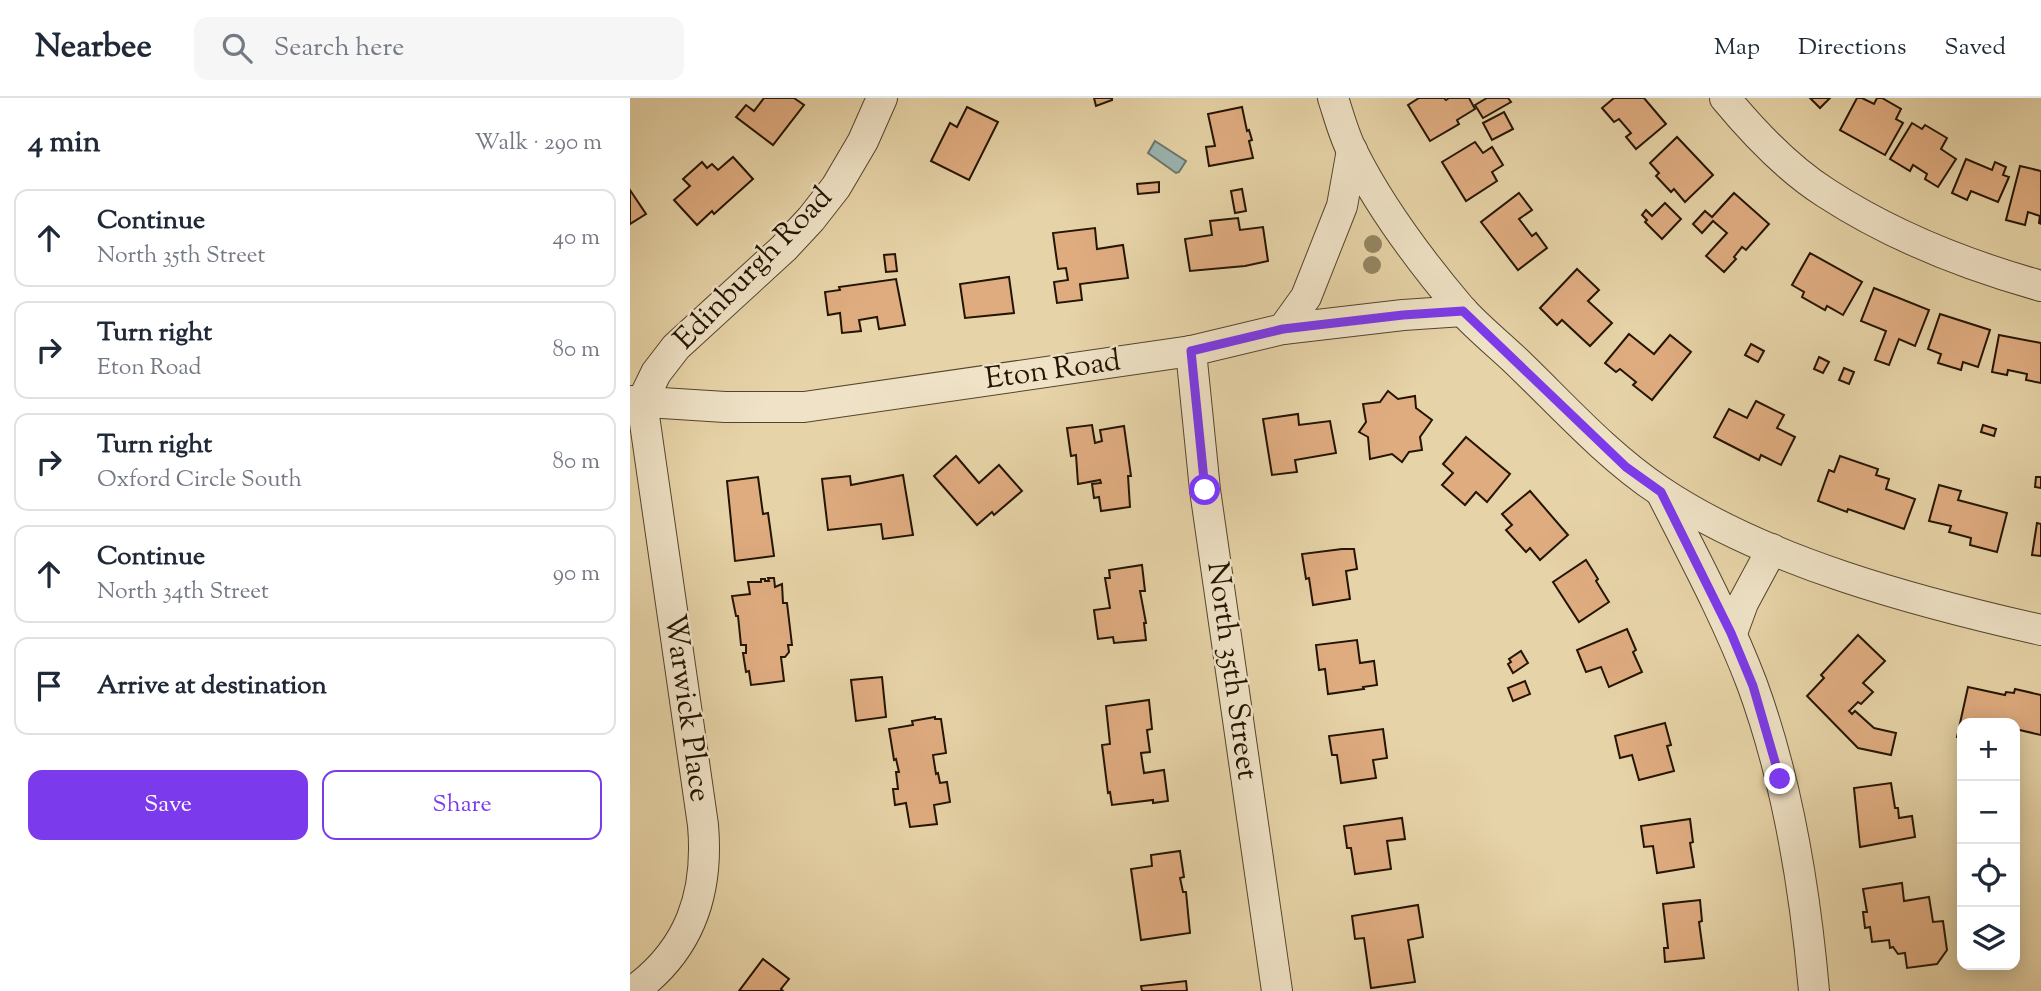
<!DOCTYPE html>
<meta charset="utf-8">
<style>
:root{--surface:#fff;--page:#f6f6f7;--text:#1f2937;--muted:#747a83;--line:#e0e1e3;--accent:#7c3aed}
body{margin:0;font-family:"Sorts Mill Goudy",serif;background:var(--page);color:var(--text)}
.controls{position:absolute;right:21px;bottom:21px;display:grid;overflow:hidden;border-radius:14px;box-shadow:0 4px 18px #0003}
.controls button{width:63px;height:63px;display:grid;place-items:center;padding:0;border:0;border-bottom:2px solid var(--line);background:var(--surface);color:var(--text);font:35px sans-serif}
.stop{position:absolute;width:21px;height:21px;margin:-16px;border:5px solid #7c3aed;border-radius:50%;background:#fff}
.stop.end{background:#7c3aed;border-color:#fff;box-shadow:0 2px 7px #0008}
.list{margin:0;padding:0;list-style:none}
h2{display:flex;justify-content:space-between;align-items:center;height:91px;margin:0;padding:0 28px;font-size:30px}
h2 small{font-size:23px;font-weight:400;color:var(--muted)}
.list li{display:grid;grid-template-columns:46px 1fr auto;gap:21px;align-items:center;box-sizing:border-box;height:98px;margin:0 14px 14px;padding:0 14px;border:2px solid var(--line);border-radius:14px}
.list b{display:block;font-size:26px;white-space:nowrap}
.list p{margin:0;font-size:23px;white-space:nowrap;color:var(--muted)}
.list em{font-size:23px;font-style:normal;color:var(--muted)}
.actions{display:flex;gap:14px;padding:21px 28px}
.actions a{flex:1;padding:16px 0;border:2px solid var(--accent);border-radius:14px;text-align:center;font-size:24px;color:var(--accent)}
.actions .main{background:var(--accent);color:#fff}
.icon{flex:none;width:38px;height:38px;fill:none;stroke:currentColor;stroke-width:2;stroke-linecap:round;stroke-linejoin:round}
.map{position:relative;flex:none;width:1411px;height:893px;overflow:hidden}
header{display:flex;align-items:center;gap:42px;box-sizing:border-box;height:98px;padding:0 35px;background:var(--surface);border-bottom:2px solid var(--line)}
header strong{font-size:33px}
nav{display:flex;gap:38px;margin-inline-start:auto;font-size:24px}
.search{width:490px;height:63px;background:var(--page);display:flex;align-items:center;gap:18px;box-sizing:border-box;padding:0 24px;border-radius:14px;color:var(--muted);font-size:26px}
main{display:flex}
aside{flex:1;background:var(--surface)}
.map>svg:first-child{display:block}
.water{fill:#9ab6b2;stroke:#6b756c;stroke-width:2}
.building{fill:#dfac80;stroke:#241403;stroke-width:2}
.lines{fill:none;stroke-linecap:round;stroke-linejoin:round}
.minor-casing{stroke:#54442c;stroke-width:32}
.minor{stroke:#efe2c6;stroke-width:30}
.tree{fill:#948562}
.route{stroke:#7c3aed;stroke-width:9}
.labels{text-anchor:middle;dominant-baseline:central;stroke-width:5;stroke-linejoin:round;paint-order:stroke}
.street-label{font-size:30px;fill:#241403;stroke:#efe2c6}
</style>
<header>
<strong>Nearbee</strong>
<div class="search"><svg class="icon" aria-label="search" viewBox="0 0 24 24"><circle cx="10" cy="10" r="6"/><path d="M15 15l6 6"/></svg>Search here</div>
<nav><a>Map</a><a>Directions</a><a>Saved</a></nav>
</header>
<main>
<aside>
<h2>4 min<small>Walk · 290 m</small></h2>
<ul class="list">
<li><svg class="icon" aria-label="ahead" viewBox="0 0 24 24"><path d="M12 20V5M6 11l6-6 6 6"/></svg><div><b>Continue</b><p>North 35th Street</p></div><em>40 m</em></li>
<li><svg class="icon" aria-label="right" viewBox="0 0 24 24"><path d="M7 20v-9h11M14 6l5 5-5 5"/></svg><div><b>Turn right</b><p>Eton Road</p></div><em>80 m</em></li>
<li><svg class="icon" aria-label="right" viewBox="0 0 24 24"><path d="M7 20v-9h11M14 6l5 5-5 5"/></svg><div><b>Turn right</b><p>Oxford Circle South</p></div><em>80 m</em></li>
<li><svg class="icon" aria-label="ahead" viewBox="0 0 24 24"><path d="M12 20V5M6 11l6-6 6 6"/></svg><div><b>Continue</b><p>North 34th Street</p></div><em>90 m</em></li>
<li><svg class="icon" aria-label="arrive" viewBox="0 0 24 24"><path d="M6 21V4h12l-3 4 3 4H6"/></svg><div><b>Arrive at destination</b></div></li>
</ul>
<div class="actions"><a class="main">Save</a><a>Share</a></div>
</aside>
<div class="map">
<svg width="1411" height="893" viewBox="0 0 1411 893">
<rect width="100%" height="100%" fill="#e6d3a7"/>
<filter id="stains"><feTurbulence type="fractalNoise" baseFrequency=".00286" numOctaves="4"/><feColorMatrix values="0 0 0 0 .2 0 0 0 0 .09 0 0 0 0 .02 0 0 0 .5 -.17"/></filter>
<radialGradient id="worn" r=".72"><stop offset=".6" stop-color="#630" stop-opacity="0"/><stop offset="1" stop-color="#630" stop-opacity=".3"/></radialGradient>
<polygon class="water" points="525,43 556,63 549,74 546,75 518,55"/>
<g class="building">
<polygon points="134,0 164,0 174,7 143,47 106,19 116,7 124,13"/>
<polygon points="464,0 482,0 482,2 466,8"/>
<polygon points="789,0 814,0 816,2 819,0 839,0 845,11 827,22 829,26 800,43 778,7"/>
<polygon points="857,0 878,0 881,4 853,20 845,7"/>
<polygon points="984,0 1014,0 1036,26 1006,51 996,39 1001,35 989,21 984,24 972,10"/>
<polygon points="1180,0 1200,0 1190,10"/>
<polygon points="1227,0 1232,0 1244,6 1247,0 1252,0 1271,11 1266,21 1273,25 1255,57 1210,32"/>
<polygon points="337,9 368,24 339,82 301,63 320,25 327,29"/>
<polygon points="612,9 617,33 619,32 622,42 619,43 623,60 579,68 576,49 585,48 578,16"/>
<polygon points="874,14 883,31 862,42 853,25"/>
<polygon points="1282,25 1292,31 1295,27 1317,40 1311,51 1326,61 1308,89 1295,81 1297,76 1283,67 1280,73 1260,61"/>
<polygon points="1047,39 1083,77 1055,104 1044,91 1041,94 1026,78 1029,75 1020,65"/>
<polygon points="845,44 853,55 862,49 873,67 862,74 867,83 836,103 812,64"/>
<polygon points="103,59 123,81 84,116 82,113 67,127 44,102 60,88 53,81 72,64 77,70 82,66 88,72"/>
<polygon points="1336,61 1362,72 1365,64 1376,69 1373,77 1379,79 1368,104 1341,93 1337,102 1322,95"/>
<polygon points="1390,68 1411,73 1411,126 1409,125 1410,118 1398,114 1395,127 1376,122"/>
<polygon points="529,84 529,94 508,96 507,86"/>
<polygon points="612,91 616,113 605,115 601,93"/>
<polygon points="0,92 16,116 0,126"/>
<polygon points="889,95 902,112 889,121 902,138 906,135 917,150 888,172 851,124"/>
<polygon points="1104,95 1139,126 1116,152 1112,149 1104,159 1106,161 1094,174 1076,158 1097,135 1083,123 1072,135 1063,126 1075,113 1082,119"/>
<polygon points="1035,105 1051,121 1032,141 1015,124 1017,122 1012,117 1016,112 1022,118"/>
<polygon points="608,120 610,132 633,129 638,163 615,168 560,173 555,141 582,137 580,123"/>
<polygon points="465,130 467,151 493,147 498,180 450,186 452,202 427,205 424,184 438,182 436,170 428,171 423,135"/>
<polygon points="1180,155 1232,184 1213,217 1197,208 1195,212 1172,199 1174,194 1162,187"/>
<polygon points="265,156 267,173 256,174 254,157"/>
<polygon points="947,171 969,192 958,203 982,225 960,248 932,222 927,227 910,210"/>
<polygon points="379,179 384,215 335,220 330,186"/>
<polygon points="266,181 275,227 249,231 247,219 229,222 231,233 212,235 210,215 198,217 195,194 210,192 209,189"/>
<polygon points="1244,190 1299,212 1285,248 1269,241 1259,267 1245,262 1256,233 1231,223"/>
<polygon points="1310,216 1360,232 1348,269 1333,264 1331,272 1308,265 1311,256 1298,251"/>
<polygon points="999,236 1024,256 1040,237 1061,254 1022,302 1003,287 1006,284 990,271 986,274 975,265"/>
<polygon points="1369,237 1411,245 1411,285 1396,282 1397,276 1378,272 1377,277 1362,274"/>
<polygon points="1121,246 1134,253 1128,264 1115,257"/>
<polygon points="1189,259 1199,264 1193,275 1184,271"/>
<polygon points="1214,270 1224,274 1219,286 1209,282"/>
<polygon points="758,293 768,301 785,298 786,310 802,322 790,339 792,352 779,354 772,364 762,356 740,361 738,339 729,334 736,324 733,306 750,304"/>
<polygon points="1126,303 1154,317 1147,330 1165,339 1151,367 1131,357 1129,362 1084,339 1099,311 1117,320"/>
<polygon points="668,316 669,327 700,323 706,355 665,362 667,374 642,377 633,321"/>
<polygon points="462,327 465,345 472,343 470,332 494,328 501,378 498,378 500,409 471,413 469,399 464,400 462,386 471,385 470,382 448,386 446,357 441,358 437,330"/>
<polygon points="1353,327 1366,331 1364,338 1351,334"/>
<polygon points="836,339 880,376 857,404 846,394 835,407 812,387 823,375 813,366"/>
<polygon points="326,358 349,385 369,367 392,393 364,417 362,414 347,427 304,378"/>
<polygon points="1210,358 1248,371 1246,377 1259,381 1256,391 1285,401 1274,431 1218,411 1217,414 1188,403 1199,372 1204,374"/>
<polygon points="273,377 283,437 253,441 251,426 198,432 192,381 220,378 221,387"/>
<polygon points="128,379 133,416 138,415 144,458 105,463 97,383"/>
<polygon points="1406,379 1411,379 1411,390 1405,389"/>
<polygon points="1309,387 1331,393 1328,402 1377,415 1367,454 1340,447 1341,440 1319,434 1321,428 1299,423"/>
<polygon points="900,393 938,437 910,462 900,450 896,454 876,432 882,427 872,416"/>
<polygon points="1407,425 1411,426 1411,458 1402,457"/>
<polygon points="712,451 724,451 727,471 716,473 720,501 683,507 679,480 676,481 672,456"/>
<polygon points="956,462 968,481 966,483 979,504 949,524 923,484"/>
<polygon points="512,467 515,493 510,493 516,525 514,525 516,542 484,545 483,539 468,541 464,512 480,510 475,480 480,480 479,472"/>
<polygon points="138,480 144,480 145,489 152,486 153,505 157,505 162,547 158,547 159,554 155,559 151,559 154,583 121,587 119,573 116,574 113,555 116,555 116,547 111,547 108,518 106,518 102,498 120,496 118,484 131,484 131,481 135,481 135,483 139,483"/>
<polygon points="997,531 1006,552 1003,554 1012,574 979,589 971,569 956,574 947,552"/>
<polygon points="1228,537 1255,563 1233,585 1243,594 1231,606 1228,604 1219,613 1222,616 1225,613 1244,630 1266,635 1261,657 1228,650 1177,598 1194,580 1191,577"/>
<polygon points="727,542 730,565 744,563 747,587 733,589 734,591 698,596 695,571 689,572 686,547"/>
<polygon points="891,553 898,565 883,575 878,566 881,564 879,561"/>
<polygon points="252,579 256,619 226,623 221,582"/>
<polygon points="895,583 900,596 883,603 878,590"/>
<polygon points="1338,589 1375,597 1376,594 1384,595 1385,591 1411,597 1411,637 1385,631 1385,625 1332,625 1332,640 1327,639"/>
<polygon points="519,602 522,631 517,632 520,654 511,655 514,675 534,672 538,703 523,705 523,702 482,707 480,694 478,695 472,647 480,646 476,608"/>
<polygon points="305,619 305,621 311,621 316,655 303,657 306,676 308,675 310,685 317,684 320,704 304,707 307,726 280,729 276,705 265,707 263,691 268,691 266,674 269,674 266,661 264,662 259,631 283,627 282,623"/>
<polygon points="1035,625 1041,647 1037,648 1044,673 1009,682 1002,657 990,660 985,638"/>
<polygon points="753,631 757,660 743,662 746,680 711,685 707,657 702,657 699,638"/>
<polygon points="1261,685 1265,710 1268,710 1269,720 1282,718 1285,739 1230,749 1224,690"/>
<polygon points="772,720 775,741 757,743 761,771 725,776 721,750 717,750 714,728"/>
<polygon points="1060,721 1063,744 1060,745 1064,769 1027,775 1023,748 1014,749 1011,728"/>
<polygon points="550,753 554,779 550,780 553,794 556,794 560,835 511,842 501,771 522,768 521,757"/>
<polygon points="1272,785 1274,803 1299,799 1303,824 1313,823 1317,852 1307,866 1277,870 1275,855 1268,856 1263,849 1260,850 1259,842 1242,844 1240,829 1235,830 1233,814 1237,814 1233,791"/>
<polygon points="1070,802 1072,823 1069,824 1074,860 1035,864 1034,850 1038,850 1033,806"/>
<polygon points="788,807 793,839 778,842 785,884 741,890 734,840 725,841 722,818"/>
<polygon points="133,861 159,881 151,891 153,893 109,893"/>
<polygon points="556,883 557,893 512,893 511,888"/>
</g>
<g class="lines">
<defs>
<g id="minor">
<path d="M703 0C709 18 714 38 723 55 750 109 792 165 831 211 847 229 867 245 885 262 931 306 976 357 1030 393 1136 464 1287 504 1411 532"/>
<path d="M1095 0C1124 35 1158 71 1196 95 1262 138 1336 167 1411 188"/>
<polyline points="653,231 676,199 712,108 722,52"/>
<polyline points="561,253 575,392 647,893"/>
<polyline points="0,303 95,309 174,309 561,253 653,231 773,217 833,213"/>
<polyline points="12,304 26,275 46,249 154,150 181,121 206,89 233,43 252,0"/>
<path d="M1031 394C1063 457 1097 520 1122 586 1158 684 1175 790 1184 893"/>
<polyline points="1102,535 1113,505 1142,451"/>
<path d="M3 893C60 852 79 796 73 727L12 304"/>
</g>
</defs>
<use href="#minor" class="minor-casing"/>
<use href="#minor" class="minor"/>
</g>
<g class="tree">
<circle cx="743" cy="146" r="9"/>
<circle cx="742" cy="167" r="9"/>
</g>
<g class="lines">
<polyline class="route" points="575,392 561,253 653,231 773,217 833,213 996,369 1031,394 1101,535 1123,588 1150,681"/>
</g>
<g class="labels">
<g class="street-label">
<text transform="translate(124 171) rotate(-46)">Edinburgh Road</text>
<text transform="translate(423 273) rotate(-8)">Eton Road</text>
<text transform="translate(601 573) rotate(82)">North 35th Street</text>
<text transform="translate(56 610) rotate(82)">Warwick Place</text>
</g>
</g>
<rect width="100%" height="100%" filter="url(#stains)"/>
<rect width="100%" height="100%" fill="url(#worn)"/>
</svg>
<div class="controls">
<button>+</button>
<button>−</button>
<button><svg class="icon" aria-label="locate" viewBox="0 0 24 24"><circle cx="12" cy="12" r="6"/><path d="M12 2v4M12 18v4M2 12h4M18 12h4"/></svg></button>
<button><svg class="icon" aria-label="layers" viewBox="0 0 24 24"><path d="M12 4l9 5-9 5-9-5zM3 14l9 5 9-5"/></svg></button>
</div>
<div class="stop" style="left:575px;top:392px"></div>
<div class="stop end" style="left:1150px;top:681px"></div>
</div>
</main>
